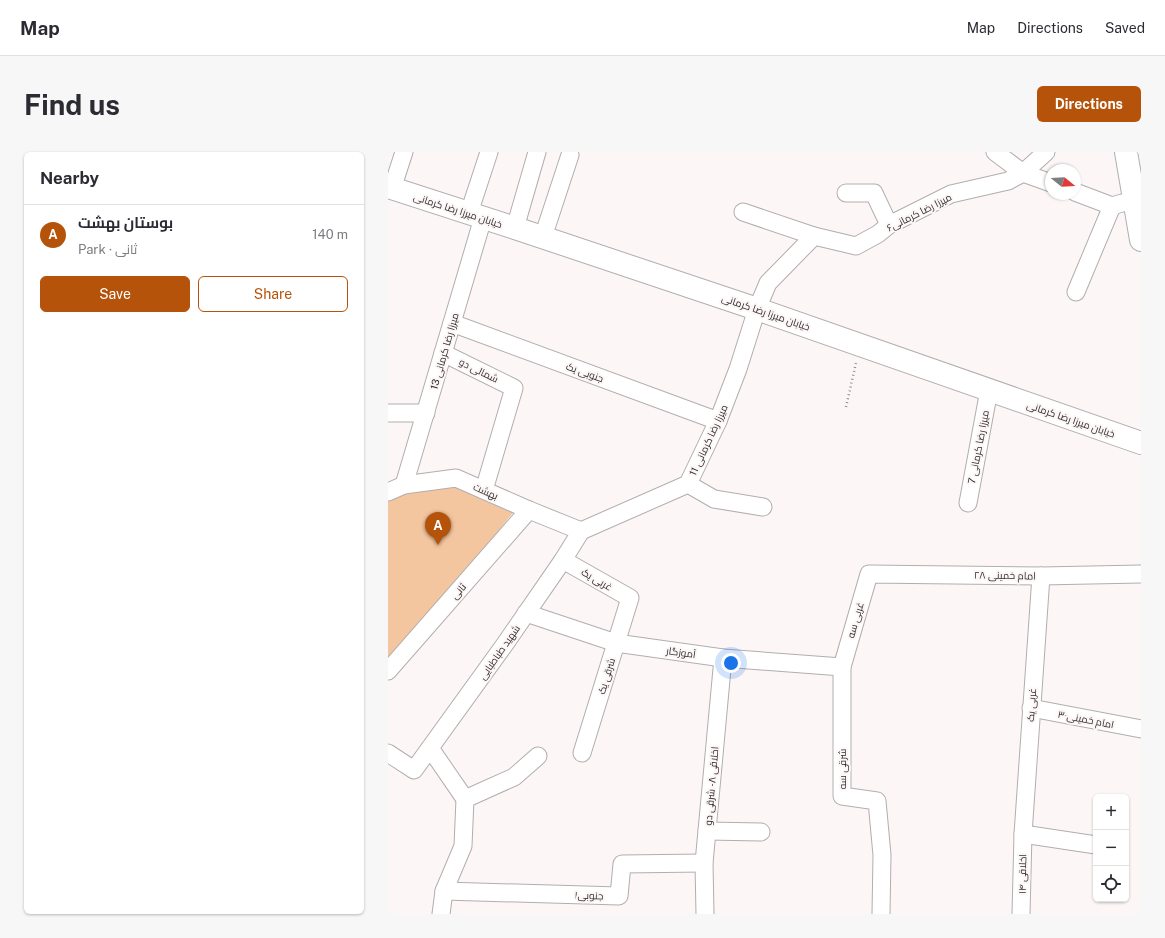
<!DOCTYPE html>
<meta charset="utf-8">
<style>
:root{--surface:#fff;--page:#f7f7f7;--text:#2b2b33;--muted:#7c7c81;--line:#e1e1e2;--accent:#b45309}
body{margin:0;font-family:"Public Sans",Cairo,sans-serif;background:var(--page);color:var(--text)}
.controls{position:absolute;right:12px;bottom:12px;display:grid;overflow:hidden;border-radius:6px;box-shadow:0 1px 3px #0004}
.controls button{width:36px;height:36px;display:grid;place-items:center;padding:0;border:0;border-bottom:1px solid var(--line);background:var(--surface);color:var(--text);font:20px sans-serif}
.compass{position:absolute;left:657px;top:12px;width:36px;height:36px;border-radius:50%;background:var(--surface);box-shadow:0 1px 3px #0004;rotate:108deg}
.you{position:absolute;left:343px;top:511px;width:14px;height:14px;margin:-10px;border:3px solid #fff;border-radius:50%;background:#1a73e8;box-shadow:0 0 0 6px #1a73e833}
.badge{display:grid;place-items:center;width:26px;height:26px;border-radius:50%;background:var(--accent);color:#fff;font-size:13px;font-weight:700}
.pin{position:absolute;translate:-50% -33px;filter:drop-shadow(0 1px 2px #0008)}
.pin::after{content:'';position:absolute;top:21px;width:14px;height:12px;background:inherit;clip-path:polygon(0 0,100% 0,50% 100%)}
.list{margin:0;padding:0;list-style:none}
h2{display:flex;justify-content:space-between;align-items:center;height:52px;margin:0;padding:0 16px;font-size:17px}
h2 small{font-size:13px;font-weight:400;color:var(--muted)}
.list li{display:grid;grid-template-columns:26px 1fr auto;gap:12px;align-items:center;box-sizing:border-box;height:60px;padding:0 16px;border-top:1px solid var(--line)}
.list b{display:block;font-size:15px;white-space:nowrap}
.list p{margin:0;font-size:13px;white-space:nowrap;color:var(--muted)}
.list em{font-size:13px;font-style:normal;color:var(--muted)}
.actions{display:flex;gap:8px;padding:12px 16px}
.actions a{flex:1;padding:9px 0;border:1px solid var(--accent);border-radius:6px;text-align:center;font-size:14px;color:var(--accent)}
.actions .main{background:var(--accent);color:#fff}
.icon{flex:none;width:22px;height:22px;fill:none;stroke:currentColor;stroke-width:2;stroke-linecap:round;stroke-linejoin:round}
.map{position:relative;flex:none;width:753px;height:762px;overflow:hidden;border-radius:6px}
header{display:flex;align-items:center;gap:24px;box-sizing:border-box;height:56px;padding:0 20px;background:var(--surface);border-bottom:1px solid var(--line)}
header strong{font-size:19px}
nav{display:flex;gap:22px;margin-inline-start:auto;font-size:14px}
.intro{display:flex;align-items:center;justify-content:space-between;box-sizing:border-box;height:96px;padding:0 24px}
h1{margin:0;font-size:28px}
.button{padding:10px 18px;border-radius:6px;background:var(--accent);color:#fff;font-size:14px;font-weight:700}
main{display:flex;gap:24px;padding:0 24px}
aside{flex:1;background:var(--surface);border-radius:6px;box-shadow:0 1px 3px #0004}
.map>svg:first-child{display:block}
.green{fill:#f4c6a0}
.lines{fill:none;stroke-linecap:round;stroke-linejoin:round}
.minor-casing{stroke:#b3adae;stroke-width:19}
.major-casing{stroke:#b3adae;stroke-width:24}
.path{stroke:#928d8e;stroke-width:2.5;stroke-dasharray:1 3;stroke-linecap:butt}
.minor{stroke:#fff;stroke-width:17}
.major{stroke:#fff;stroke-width:22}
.labels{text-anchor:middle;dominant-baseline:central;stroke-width:4;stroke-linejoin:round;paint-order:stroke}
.street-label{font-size:10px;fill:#312e2f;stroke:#fdf6f7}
</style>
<header>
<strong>Map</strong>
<nav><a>Map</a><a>Directions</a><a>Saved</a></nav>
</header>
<div class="intro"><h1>Find us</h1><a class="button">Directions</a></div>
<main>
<aside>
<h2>Nearby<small></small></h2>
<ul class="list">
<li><span class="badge">A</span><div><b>بوستان بهشت</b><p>Park · ثانی</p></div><em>140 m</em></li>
</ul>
<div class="actions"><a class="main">Save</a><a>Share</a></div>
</aside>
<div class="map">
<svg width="753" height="762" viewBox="0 0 753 762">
<rect width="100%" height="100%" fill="#fdf6f7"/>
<polygon class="green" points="62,332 127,358 72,428 0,512 0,348 11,342"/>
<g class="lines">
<defs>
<g id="minor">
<polyline points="607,0 635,21 663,31"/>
<polyline points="4,37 16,0"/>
<polyline points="687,40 724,54 734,51"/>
<polyline points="458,41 486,41 501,73"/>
<polyline points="355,60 426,84"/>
<polyline points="81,61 101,0"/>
<polyline points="127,76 149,0"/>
<polyline points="155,85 182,3"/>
<polyline points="688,140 724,54"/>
<polyline points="64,171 330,269"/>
<polyline points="55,201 126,236 96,338"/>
<polyline points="0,261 38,261"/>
<polyline points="300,332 326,347 375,355"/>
<polyline points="16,333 95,66"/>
<polyline points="0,340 16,333 68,326 141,358 193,379"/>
<polyline points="580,351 601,238"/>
<polyline points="193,379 300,332 330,269 350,217 369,157 380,131 426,84 468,94 490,82 501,73 563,42 620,29 635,21 658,0"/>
<polyline points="175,408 242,446 194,601"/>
<polyline points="138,461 228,491 335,506 454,515"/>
<polyline points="0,519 141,358"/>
<polyline points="643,556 753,577"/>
<polyline points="42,596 77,647"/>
<polyline points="0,601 26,618 117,492 175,408 193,379"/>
<polyline points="319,679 373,680"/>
<polyline points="635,682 708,693"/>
<polyline points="56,739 231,744 234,712 316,711"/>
<polyline points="53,762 56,739 75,694 77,647 126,625 150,604"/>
<polyline points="317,762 316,711 335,506"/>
<polyline points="493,762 494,703 489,649 454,644 454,515 481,422 653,424 753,422"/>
<polyline points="633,762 635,682 653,424"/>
</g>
<g id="major">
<polyline points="738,0 753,88"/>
<polyline points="0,35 127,76 369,157 753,291"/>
</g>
</defs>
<use href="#minor" class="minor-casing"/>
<use href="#major" class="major-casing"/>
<polyline class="path" points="458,255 468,211"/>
<use href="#minor" class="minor"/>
<use href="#major" class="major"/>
</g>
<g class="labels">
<g class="street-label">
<text transform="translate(70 58) rotate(18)">خیابان میرزا رضا کرمانی</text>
<text transform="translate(531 60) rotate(-27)">میرزا رضا کرمانی۶</text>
<text transform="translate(378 160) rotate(19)">خیابان میرزا رضا کرمانی</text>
<text transform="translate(56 199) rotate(-74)">میرزا رضا کرمانی 13</text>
<text transform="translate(91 218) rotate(26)">شمالی دو</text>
<text transform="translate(197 220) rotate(20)">جنوبی یک</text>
<text transform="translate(683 267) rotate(19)">خیابان میرزا رضا کرمانی</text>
<text transform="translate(320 288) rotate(-65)">میرزا رضا کرمانی 11</text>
<text transform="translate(590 295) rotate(-79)">میرزا رضا کرمانی 7</text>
<text transform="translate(98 339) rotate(24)">بهشت</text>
<text transform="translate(617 423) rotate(1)">امام خمینی ۲۸</text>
<text transform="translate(209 427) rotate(30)">غربی یک</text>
<text transform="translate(70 439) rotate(-49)">ثانی</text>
<text transform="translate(467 468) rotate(-74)">غربی سه</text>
<text transform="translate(111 500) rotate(-55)">شهید طباطبایی</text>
<text transform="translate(293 500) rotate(8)">آموزگار</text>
<text transform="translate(218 524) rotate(-73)">شرقی یک</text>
<text transform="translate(643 553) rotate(-86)">غربی یک</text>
<text transform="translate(698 567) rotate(11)">امام خمینی۳۰</text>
<text transform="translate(454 617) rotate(-90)">شرقی سه</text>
<text transform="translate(323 634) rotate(-85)">اخلاقی ۸ - شرقی دو</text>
<text transform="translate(634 722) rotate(-89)">اخلاقی ۱۴</text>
<text transform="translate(201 743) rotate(2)">جنوبی۱</text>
</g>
</g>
</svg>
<div class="controls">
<button>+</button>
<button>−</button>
<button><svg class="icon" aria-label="locate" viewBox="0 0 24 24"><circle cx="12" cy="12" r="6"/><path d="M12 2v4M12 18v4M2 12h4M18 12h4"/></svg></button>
</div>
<svg class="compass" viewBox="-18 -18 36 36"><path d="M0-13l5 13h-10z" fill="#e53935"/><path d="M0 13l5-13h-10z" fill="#7c7c81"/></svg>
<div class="you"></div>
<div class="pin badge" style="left:50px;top:393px">A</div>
</div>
</main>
